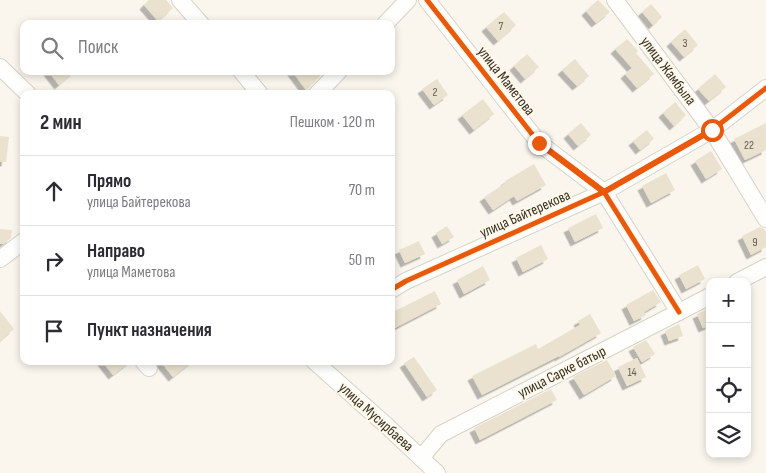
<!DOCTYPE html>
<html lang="ru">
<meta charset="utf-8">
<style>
:root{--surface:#fff;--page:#f2f2f3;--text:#2b2b33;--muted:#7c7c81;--line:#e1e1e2}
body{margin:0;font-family:"Sofia Sans Condensed",sans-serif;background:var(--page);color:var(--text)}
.controls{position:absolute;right:15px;bottom:15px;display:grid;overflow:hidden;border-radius:10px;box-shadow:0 2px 8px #0003}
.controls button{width:45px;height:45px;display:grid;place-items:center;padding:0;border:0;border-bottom:1px solid var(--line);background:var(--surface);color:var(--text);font:25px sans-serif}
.stop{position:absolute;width:15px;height:15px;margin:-11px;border:4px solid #ea580c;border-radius:50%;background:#fff}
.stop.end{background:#ea580c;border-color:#fff;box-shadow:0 1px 5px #0008}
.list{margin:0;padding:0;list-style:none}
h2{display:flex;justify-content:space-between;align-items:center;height:65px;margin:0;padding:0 20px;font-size:21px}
h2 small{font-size:16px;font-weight:400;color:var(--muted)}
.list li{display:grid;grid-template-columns:32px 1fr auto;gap:15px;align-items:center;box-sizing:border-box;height:70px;padding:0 20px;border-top:1px solid var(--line)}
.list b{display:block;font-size:19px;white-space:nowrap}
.list p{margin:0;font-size:16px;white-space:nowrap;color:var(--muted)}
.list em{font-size:16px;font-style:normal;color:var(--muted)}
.icon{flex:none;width:28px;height:28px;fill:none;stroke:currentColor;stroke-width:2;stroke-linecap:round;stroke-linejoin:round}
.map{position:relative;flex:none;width:766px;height:473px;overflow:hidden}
.search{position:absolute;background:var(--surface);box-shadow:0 2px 8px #0003;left:20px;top:20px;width:375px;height:55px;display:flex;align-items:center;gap:12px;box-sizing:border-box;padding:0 18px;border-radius:10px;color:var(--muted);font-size:19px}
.panel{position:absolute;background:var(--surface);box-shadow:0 2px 8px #0003;left:20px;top:90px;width:375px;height:275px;border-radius:10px}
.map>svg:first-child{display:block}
.building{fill:#eae2cf;filter:url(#shadow)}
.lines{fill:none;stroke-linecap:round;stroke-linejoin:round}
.minor-casing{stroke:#d7d3c9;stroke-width:18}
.minor{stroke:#fefefc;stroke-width:16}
.cycleway-casing{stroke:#fef8ea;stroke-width:8}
.cycleway{stroke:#e8590c;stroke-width:5}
.route{stroke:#ea580c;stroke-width:6}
.labels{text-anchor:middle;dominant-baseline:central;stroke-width:4;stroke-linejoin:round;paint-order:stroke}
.number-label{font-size:12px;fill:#635c4e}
.street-label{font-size:15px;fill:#363023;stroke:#fef8ea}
</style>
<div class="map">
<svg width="766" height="473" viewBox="0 0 766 473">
<defs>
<filter id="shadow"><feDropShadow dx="-4.5" dy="4.5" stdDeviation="0" flood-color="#0004"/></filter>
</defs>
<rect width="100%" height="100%" fill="#faf6ee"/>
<g class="building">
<polygon points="149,0 166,0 173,8 158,21 144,5"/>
<polygon points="598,0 610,12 596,23 586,11"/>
<polygon points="651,4 662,17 653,25 642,12"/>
<polygon points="504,12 516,25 498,41 486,27"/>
<polygon points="685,29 698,45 684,57 671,42"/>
<polygon points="627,39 638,51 636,53 654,74 637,88 625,74 632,68 615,49"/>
<polygon points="527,54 539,67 525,79 514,66"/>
<polygon points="575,59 589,76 577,86 562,70"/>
<polygon points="48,71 75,71 59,85"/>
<polygon points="292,71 317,71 320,76 306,90"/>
<polygon points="715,74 726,87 709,101 698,89"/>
<polygon points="437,79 448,95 434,105 422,89"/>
<polygon points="483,99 494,114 474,130 462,115"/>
<polygon points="675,102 686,115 674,126 663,113"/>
<polygon points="581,123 591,135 578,146 568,134"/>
<polygon points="766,123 766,150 745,160 734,139"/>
<polygon points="647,130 654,139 640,150 633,141"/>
<polygon points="0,136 9,137 6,162 0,162"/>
<polygon points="711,151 722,169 706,179 695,161"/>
<polygon points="534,164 546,185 517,201 514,196 493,210 484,197 506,183 505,181"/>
<polygon points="666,173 675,190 651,203 642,186"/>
<polygon points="596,214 603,228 575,242 568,228"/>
<polygon points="447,226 454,237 442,244 436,233"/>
<polygon points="760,227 764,229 766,232 766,247 751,255 742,236"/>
<polygon points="0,229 12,230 11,238 3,244 0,244"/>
<polygon points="419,241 425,254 405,263 399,250"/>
<polygon points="541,245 548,259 523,272 516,258"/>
<polygon points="698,265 705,279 686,289 679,275"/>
<polygon points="483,266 490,280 464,294 457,280"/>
<polygon points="653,290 661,302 644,312 646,315 634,321 626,305"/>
<polygon points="435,291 441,304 391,330 391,313"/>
<polygon points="710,308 710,325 703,328 697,314"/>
<polygon points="0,311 14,329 0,341"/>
<polygon points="590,314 601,333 559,357 559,356 482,395 472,376 536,344 538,349 580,325 578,321"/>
<polygon points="679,324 683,336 669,341 665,331"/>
<polygon points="646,340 655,354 642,362 633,347"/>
<polygon points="414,357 437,390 427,397 404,363"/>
<polygon points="637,358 646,377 627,386 618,367"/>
<polygon points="607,360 616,376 584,395 573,377"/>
<polygon points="102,361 131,361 113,375"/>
<polygon points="160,361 193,361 173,377"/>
<polygon points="551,389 557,400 480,440 474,428"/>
</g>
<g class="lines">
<defs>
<g id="minor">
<polyline points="180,0 201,24"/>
<polyline points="427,0 539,143 604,192 679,312"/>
<polyline points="615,0 712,130 766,219"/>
<polyline points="385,24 408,0"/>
<polyline points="0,67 28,94"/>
<polyline points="241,71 260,94"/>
<polyline points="317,94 339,71"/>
<polyline points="0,259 24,241"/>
<polyline points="737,282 766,267"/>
<polyline points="391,290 406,281 604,192 712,130 766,88"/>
<polyline points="143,361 149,368"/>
<polyline points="314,361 387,426 437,473"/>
<polyline points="421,458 441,434 710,296"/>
</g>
</defs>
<use href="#minor" class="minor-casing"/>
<use href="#minor" class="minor"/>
<defs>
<g id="cycleway">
<polyline points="427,0 539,143 604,192 679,312"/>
<polyline points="391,290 406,281 604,192 712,130 766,88"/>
</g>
</defs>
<use href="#cycleway" class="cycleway-casing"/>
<use href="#cycleway" class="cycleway"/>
</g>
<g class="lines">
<polyline class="route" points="539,143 604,192 712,130"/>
</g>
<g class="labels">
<g class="number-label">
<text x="501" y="26">7</text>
<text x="685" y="43">3</text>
<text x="435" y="92">2</text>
<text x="749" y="145">22</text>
<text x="755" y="242">9</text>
<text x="632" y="372">14</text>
</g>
<g class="street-label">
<text transform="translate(668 71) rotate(53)">улица Жамбыла</text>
<text transform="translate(506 81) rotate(52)">улица Маметова</text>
<text transform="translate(525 214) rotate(-24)">улица Байтерекова</text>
<text transform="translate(562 372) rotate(-27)">улица Сарке батыр</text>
<text transform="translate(376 417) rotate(42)">улица Мусирбаева</text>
</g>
</g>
</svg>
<div class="controls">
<button>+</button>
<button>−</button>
<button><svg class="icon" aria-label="locate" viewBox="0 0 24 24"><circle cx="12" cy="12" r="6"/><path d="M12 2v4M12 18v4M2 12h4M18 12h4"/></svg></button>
<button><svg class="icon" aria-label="layers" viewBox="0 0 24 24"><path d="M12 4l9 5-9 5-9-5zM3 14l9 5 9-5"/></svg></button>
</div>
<div class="stop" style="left:712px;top:130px"></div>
<div class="stop end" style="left:539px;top:143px"></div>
<div class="search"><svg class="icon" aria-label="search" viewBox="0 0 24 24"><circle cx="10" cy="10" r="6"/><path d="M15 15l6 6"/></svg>Поиск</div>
<section class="panel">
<h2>2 мин<small>Пешком · 120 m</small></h2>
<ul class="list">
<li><svg class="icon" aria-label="ahead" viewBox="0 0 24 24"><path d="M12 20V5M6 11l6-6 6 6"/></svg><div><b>Прямо</b><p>улица Байтерекова</p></div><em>70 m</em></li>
<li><svg class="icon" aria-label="right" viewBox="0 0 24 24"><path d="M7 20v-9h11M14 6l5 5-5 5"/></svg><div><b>Направо</b><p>улица Маметова</p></div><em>50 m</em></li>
<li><svg class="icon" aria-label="arrive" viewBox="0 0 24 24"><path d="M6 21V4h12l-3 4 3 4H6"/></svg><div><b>Пункт назначения</b></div></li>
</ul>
</section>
</div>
